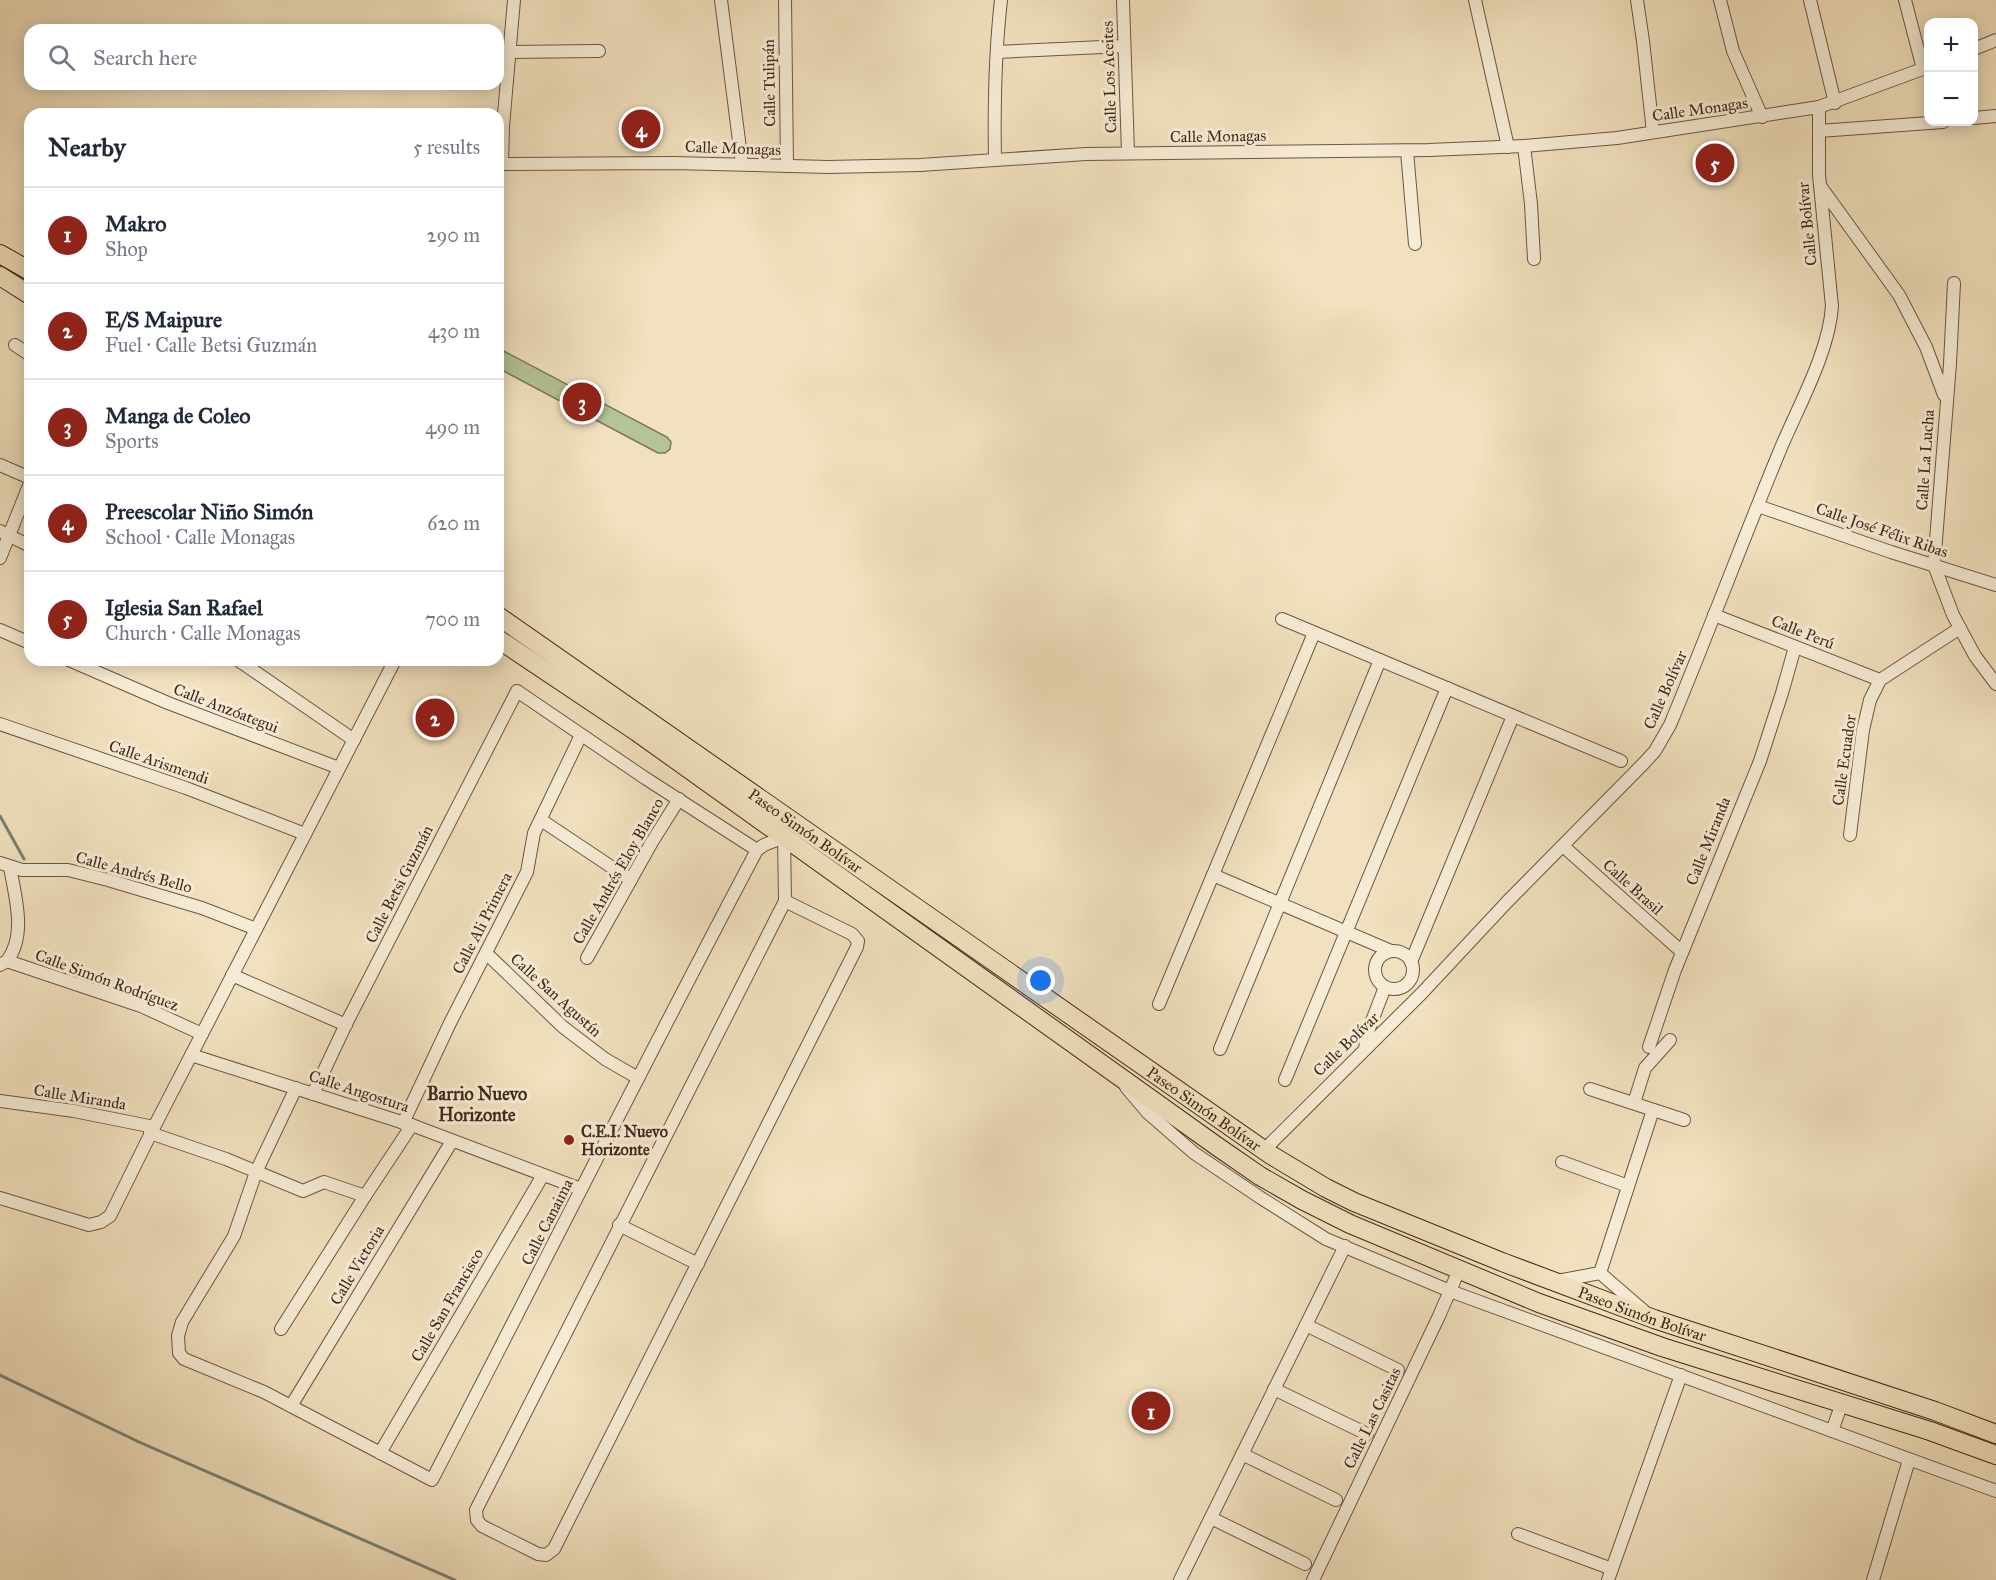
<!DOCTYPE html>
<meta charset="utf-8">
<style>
:root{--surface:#fff;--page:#f2f2f3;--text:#1f2937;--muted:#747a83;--line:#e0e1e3;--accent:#8f2418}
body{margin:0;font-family:"IM FELL Great Primer",serif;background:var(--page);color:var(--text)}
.controls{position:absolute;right:18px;top:18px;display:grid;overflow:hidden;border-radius:12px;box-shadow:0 3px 15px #0003}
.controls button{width:54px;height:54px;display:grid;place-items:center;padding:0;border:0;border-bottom:2px solid var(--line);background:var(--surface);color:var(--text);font:30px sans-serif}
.you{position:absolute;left:1041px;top:981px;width:21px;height:21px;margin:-15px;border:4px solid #fff;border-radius:50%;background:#1a73e8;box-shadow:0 0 0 9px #1a73e833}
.badge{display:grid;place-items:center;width:39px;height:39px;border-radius:50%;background:var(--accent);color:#fff;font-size:20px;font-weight:700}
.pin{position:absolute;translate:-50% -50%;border:3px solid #fff;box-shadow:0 2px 6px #0006}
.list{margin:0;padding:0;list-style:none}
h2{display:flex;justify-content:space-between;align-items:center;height:78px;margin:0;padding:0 24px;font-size:26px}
h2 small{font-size:20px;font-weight:400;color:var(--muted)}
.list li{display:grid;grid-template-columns:39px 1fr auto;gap:18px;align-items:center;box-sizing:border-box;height:96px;padding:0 24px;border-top:2px solid var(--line)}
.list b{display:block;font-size:22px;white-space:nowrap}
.list p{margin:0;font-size:20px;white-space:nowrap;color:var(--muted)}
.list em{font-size:20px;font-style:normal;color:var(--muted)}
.icon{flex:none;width:33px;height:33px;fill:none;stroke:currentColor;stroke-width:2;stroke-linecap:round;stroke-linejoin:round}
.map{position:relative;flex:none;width:1996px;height:1580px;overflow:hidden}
.search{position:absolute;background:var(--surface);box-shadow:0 3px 15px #0003;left:24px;top:24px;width:480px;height:66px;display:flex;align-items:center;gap:15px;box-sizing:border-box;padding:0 21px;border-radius:18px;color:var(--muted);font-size:22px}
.panel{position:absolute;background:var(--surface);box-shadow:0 3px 15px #0003;left:24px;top:108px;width:480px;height:558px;border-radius:18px}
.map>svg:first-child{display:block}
.green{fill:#b4c496;stroke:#7a7658;stroke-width:1.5}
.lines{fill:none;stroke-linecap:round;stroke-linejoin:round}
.stream{stroke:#778176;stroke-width:3}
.minor-casing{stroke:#6d5643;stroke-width:14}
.primary-casing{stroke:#41271a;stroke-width:20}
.minor{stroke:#f6ecd5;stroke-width:12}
.primary{stroke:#f1e1be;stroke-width:18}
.poi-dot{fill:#8f2418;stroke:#f6ecd5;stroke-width:2}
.labels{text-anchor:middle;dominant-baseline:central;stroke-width:6;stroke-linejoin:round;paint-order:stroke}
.street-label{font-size:16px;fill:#41271a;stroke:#f6ecd5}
.poi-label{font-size:16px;font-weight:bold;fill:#41271a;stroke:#f6ecd5;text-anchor:start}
.neighbourhood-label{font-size:18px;font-weight:bold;fill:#41271a;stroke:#f6ecd5}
</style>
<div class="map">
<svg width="1996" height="1580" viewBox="0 0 1996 1580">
<rect width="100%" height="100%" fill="#f1e1be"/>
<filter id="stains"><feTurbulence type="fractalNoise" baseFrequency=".00333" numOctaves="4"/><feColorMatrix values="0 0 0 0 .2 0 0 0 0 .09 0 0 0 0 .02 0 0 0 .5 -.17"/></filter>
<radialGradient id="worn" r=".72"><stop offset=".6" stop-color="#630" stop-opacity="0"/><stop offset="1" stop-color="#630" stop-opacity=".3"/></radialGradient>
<polygon class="green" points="498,348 667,437 671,442 670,449 665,453 658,453 498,368"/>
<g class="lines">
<g class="stream">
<polyline points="0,816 24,859"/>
<polyline points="0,1375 139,1442 455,1580"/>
</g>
<defs>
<g id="minor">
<polyline points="721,0 742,164"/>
<polyline points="785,0 787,166"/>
<polyline points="1123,0 1128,153"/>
<polyline points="1475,0 1508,147"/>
<polyline points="1637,0 1643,41 1653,132"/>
<polyline points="1720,0 1733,51 1762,117"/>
<polyline points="1810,0 1835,103"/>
<polyline points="1905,0 1923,69"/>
<polyline points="1974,49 1996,40"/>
<polyline points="509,52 599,51"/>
<polyline points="997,52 1124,46"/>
<polyline points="1974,118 1996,116"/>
<polyline points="1819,131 1943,122"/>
<polyline points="1524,146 1531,204 1534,259"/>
<polyline points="1407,151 1415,244"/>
<path d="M995 159C994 106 995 53 1001 0"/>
<polyline points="498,164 673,163 828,167 920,165 1086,154 1429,150 1524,146 1617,138 1819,107 1928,67"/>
<polyline points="502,164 503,126 514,0"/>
<polyline points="1821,187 1899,295 1926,347 1944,395"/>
<polyline points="1954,283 1950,364 1934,565 1953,615 1975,656 1996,684"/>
<polyline points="15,345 30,355"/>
<polyline points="0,465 30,478"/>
<polyline points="1758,506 1891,552 1996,585"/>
<polyline points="0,531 30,546"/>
<polyline points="0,558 30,483"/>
<polyline points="1714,615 1880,680"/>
<polyline points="1282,619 1621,761"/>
<polyline points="0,630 30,643"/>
<polyline points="69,660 168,703 339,768"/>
<polyline points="238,660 354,740"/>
<polyline points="0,724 186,788 305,834"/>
<polyline points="541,820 631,880"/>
<polyline points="1850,835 1863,730 1870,700 1880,680 1960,628"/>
<polyline points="1563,846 1682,952"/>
<polyline points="0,863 22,870 68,870 108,880 202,908 256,929"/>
<polyline points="1213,875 1391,951"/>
<circle cx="1394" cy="970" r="19"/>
<polyline points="486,953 563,1027 605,1059 638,1078"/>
<polyline points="587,958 652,842 679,799"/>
<path d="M7 961C27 935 15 897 10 867"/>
<polyline points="1411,962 1513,716"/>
<polyline points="0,965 7,961 141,1006 202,1034"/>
<polyline points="232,975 346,1025"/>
<polyline points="1159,1004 1314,633"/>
<polyline points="1649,1047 1675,970 1760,761 1782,693 1795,647"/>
<polyline points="1220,1049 1380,660"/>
<polyline points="1365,1049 1367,1034 1385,987"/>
<polyline points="191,1055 417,1127 581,1189"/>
<polyline points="1285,1080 1447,688"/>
<polyline points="1126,1087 1148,1113 1194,1153 1261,1198 1326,1239 1450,1291 1996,1491"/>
<path d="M296 1088 256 1172 234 1236 182 1322 178 1336 179 1353 184 1359 264 1392 432 1480C541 1270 646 1059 757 850L764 845 784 837 785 901 476 1510 477 1520 482 1526 538 1554 546 1555 554 1549 560 1537 857 947 858 941 852 934 785 901"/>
<polyline points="1590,1089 1684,1120"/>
<polyline points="313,1094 348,1020 517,691 645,778 757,850"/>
<polyline points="0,1101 74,1111 154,1127"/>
<polyline points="1634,1103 1645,1068 1670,1040"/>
<polyline points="403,1123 450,1023 527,872 534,833 581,735"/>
<polyline points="150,1133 226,1159 303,1191 324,1182 365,1196"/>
<path d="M1264 1150 1422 993 1507 902 1644 763 1655 751 1670 725C1707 636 1741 545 1778 455 1796 410 1829 354 1832 306L1819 175V107"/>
<polyline points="1562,1162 1628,1186"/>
<polyline points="0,1198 89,1225 101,1222 110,1216 154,1127 395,660"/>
<polyline points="619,1225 698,1264"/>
<polyline points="1600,1273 1653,1110"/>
<polyline points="1600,1273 1644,1311"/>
<polyline points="1557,1281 1600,1273"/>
<polyline points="1306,1325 1398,1370"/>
<polyline points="281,1329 365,1196 412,1125"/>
<polyline points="1274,1389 1367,1434"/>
<polyline points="291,1406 452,1141"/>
<polyline points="1832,1431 1842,1403"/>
<polyline points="380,1453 543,1175"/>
<polyline points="1242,1454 1336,1500"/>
<polyline points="1211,1518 1305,1564"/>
<polyline points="1518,1534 1612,1569"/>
<polyline points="1180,1580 1345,1246"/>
<polyline points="1313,1580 1439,1316 1459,1270"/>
<polyline points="1608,1580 1681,1375"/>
<polyline points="1873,1580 1909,1460"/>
</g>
<g id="primary">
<polyline points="0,254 30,271"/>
<polyline points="0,276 30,295"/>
<path id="s1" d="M498 616 1271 1155 1326 1188 1354 1202 1502 1262 1654 1319 1935 1411 1996 1434"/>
<polyline points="498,639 637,732 1218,1147 1260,1176 1302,1200 1350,1224 1539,1303 1662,1347 1930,1431 1996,1455"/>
</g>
</defs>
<use href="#minor" class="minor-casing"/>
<use href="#primary" class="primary-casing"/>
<use href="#minor" class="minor"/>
<use href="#primary" class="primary"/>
</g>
<circle class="poi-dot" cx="569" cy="1140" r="6"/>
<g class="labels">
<g class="street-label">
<text transform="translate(1109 77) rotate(-92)">Calle Los Aceites</text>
<text transform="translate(769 83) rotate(-91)">Calle Tulipán</text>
<text transform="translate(1700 109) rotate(-8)">Calle Monagas</text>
<text transform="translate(1218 136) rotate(-1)">Calle Monagas</text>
<text transform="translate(733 148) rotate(2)">Calle Monagas</text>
<text transform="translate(1807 224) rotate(-96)">Calle Bolívar</text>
<text transform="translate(1925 460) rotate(-86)">Calle La Lucha</text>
<text transform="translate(1882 530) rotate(19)">Calle José Félix Ribas</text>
<text transform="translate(1803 632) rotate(22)">Calle Perú</text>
<text transform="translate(1665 690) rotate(-66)">Calle Bolívar</text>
<text transform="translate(226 708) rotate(21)">Calle Anzóategui</text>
<text transform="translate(1844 760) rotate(-82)">Calle Ecuador</text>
<text transform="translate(159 762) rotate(19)">Calle Arismendi</text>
<text stroke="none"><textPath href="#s1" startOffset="375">Paseo Simón Bolívar</textPath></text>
<text transform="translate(1708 841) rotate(-68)">Calle Miranda</text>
<text transform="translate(618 871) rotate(-60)">Calle Andrés Eloy Blanco</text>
<text transform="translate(134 872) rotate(15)">Calle Andrés Bello</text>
<text transform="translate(399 884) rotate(-63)">Calle Betsi Guzmán</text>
<text transform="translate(1633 887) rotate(42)">Calle Brasil</text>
<text transform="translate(482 923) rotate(-63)">Calle Ali Primera</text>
<text transform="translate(107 980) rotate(20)">Calle Simón Rodríguez</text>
<text transform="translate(556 995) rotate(42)">Calle San Agustín</text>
<text transform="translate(1346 1044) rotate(-44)">Calle Bolívar</text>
<text transform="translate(359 1091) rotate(18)">Calle Angostura</text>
<text transform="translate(80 1097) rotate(9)">Calle Miranda</text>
<text stroke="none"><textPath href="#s1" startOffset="861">Paseo Simón Bolívar</textPath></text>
<text transform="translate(547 1222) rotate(-63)">Calle Canaima</text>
<text transform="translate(357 1265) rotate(-59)">Calle Victoria</text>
<text transform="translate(447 1305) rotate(-60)">Calle San Francisco</text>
<text stroke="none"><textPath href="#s1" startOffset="1347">Paseo Simón Bolívar</textPath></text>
<text transform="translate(1372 1418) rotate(-64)">Calle Las Casitas</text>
</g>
<g class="poi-label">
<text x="581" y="1131">C.E.I. Nuevo<tspan x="581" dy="18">Horizonte</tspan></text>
</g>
<g class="neighbourhood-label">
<text x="477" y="1094">Barrio Nuevo<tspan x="477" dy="21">Horizonte</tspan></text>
</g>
</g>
<rect width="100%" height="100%" filter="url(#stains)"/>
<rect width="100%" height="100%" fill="url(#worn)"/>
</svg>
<div class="controls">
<button>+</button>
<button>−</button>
</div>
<div class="you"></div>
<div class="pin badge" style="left:1151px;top:1411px">1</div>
<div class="pin badge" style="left:435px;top:718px">2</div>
<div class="pin badge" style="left:582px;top:402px">3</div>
<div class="pin badge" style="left:641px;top:129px">4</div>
<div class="pin badge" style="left:1715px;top:163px">5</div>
<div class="search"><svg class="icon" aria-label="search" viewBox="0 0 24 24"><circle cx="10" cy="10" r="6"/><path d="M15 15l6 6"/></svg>Search here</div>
<section class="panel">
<h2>Nearby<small>5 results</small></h2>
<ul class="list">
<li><span class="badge">1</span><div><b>Makro</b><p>Shop</p></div><em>290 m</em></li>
<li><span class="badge">2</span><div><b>E/S Maipure</b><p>Fuel · Calle Betsi Guzmán</p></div><em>430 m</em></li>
<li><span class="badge">3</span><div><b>Manga de Coleo</b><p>Sports</p></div><em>490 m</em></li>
<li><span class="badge">4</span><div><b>Preescolar Niño Simón</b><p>School · Calle Monagas</p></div><em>620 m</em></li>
<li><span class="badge">5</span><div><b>Iglesia San Rafael</b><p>Church · Calle Monagas</p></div><em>700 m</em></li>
</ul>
</section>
</div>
